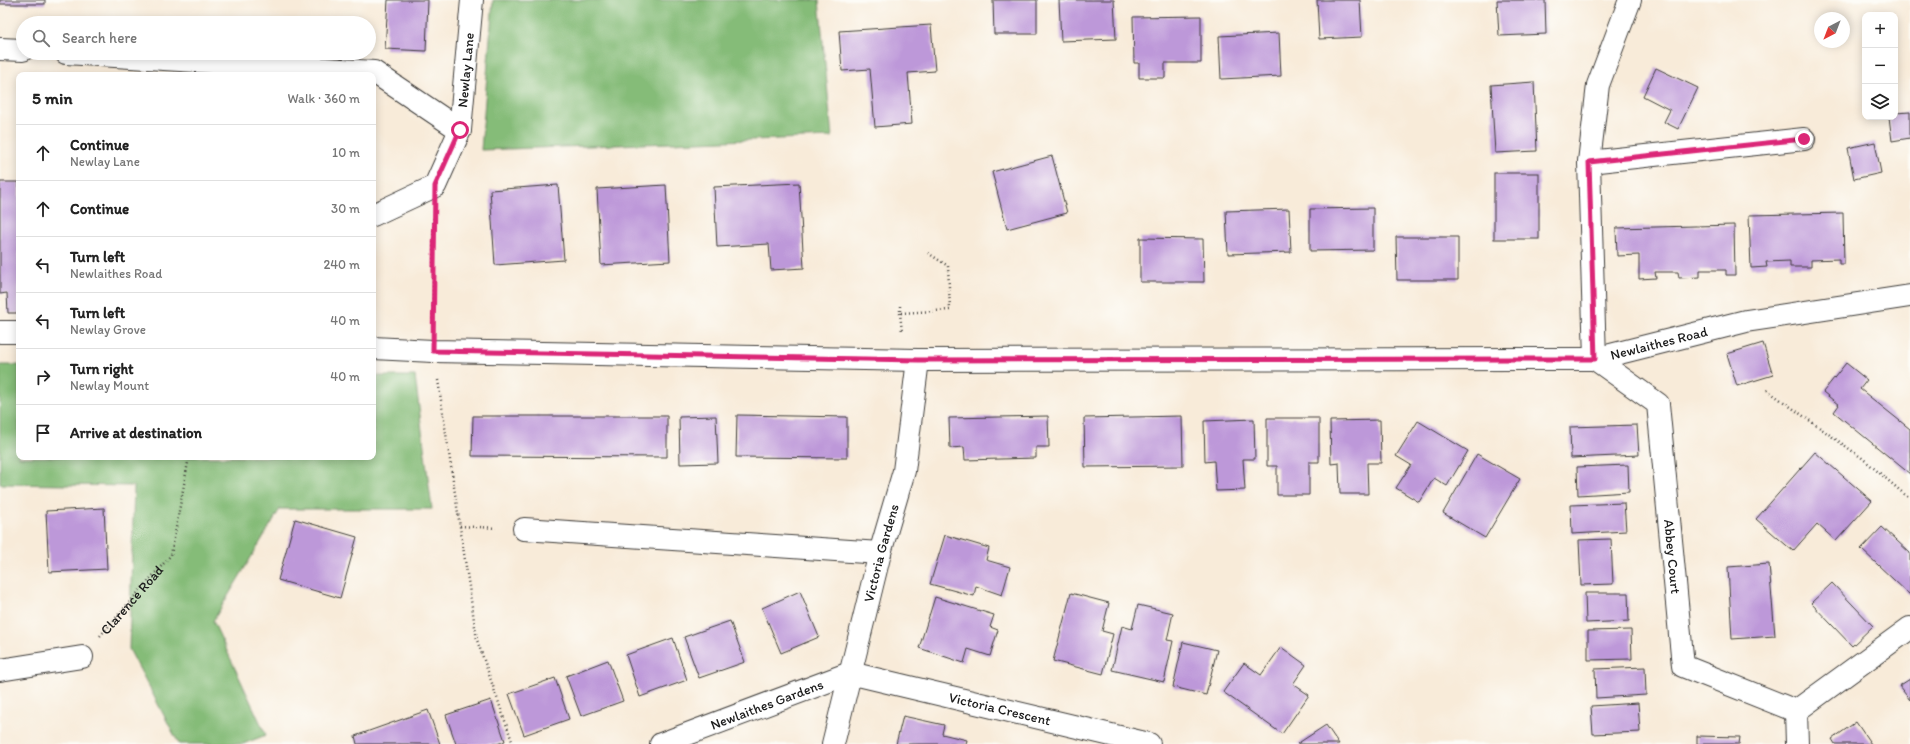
<!DOCTYPE html>
<meta charset="utf-8">
<style>
:root{--surface:#fff;--page:#f6f6f6;--text:#222;--muted:#767676;--line:#e0e0e0}
body{margin:0;font-family:Itim,sans-serif;background:var(--page);color:var(--text)}
.controls{position:absolute;right:12px;top:12px;display:grid;overflow:hidden;border-radius:8px;box-shadow:0 2px 10px #0003}
.controls button{width:36px;height:36px;display:grid;place-items:center;padding:0;border:0;border-bottom:1px solid var(--line);background:var(--surface);color:var(--text);font:20px sans-serif}
.compass{position:absolute;left:1814px;top:12px;width:36px;height:36px;border-radius:50%;background:var(--surface);box-shadow:0 2px 10px #0003;rotate:222deg}
.stop{position:absolute;width:12px;height:12px;margin:-9px;border:3px solid #db2777;border-radius:50%;background:#fff}
.stop.end{background:#db2777;border-color:#fff;box-shadow:0 1px 4px #0008}
.list{margin:0;padding:0;list-style:none}
h2{display:flex;justify-content:space-between;align-items:center;height:52px;margin:0;padding:0 16px;font-size:17px}
h2 small{font-size:13px;font-weight:400;color:var(--muted)}
.list li{display:grid;grid-template-columns:26px 1fr auto;gap:12px;align-items:center;box-sizing:border-box;height:56px;padding:0 16px;border-top:1px solid var(--line)}
.list b{display:block;font-size:15px;white-space:nowrap}
.list p{margin:0;font-size:13px;white-space:nowrap;color:var(--muted)}
.list em{font-size:13px;font-style:normal;color:var(--muted)}
.icon{flex:none;width:22px;height:22px;fill:none;stroke:currentColor;stroke-width:2;stroke-linecap:round;stroke-linejoin:round}
.map{position:relative;flex:none;width:1910px;height:744px;overflow:hidden}
.search{position:absolute;background:var(--surface);box-shadow:0 2px 10px #0003;left:16px;top:16px;width:360px;height:44px;display:flex;align-items:center;gap:10px;box-sizing:border-box;padding:0 14px;border-radius:22px;color:var(--muted);font-size:15px}
.panel{position:absolute;background:var(--surface);box-shadow:0 2px 10px #0003;left:16px;top:72px;width:360px;height:388px;border-radius:8px}
.map>svg:first-child{display:block}
.forest{fill:#85bc78;stroke:#506c4a}
.building{fill:#bd98d9}
.lines{fill:none;stroke-linecap:round;stroke-linejoin:round}
.minor-casing{stroke:#3d3b38;stroke-width:24}
.path{stroke:#3d3b38;stroke-width:2.5;stroke-dasharray:1 3;stroke-linecap:butt}
.minor{stroke:#fff;stroke-width:22}
.route{stroke:#db2777;stroke-width:5}
.labels{text-anchor:middle;dominant-baseline:central;stroke-width:4;stroke-linejoin:round;paint-order:stroke}
.street-label{font-size:14px;fill:#1c1c1c;stroke:#fdfcf7}
</style>
<div class="map">
<svg width="1910" height="744" viewBox="0 0 1910 744">
<rect width="100%" height="100%" fill="#fdfcf7"/>
<filter id="ink" filterUnits="userSpaceOnUse"><feTurbulence type="fractalNoise" baseFrequency=".025" numOctaves="2"/><feDisplacementMap in="SourceGraphic" scale="8" xChannelSelector="R" yChannelSelector="G"/><feConvolveMatrix kernelMatrix="1 2 1 2 8 2 1 2 1" color-interpolation-filters="sRGB"/></filter>
<filter id="wash" filterUnits="userSpaceOnUse"><feTurbulence type="fractalNoise" baseFrequency=".012" numOctaves="4" result="noise"/><feDisplacementMap in="SourceGraphic" scale="16" xChannelSelector="R" yChannelSelector="G"/><feGaussianBlur stdDeviation="0.9" result="paint"/><feColorMatrix in="noise" values="0 0 0 0 0 0 0 0 0 0 0 0 0 0 0 0 0 1.4 0 .05"/><feComposite in="paint" operator="in"/></filter>
<g filter="url(#wash)">
<rect width="100%" height="100%" fill="#f8ebd9"/>
<g class="forest">
<polygon points="493,0 819,0 832,137 481,150"/>
<polygon points="0,365 19,365 19,457 373,457 373,376 415,376 432,509 280,509 213,621 266,735 243,744 179,744 129,649 134,486 0,484"/>
</g>
<g id="blocks">
<g class="building">
<rect x="0" y="0" width="45" height="4"/>
<polygon points="388,0 428,0 426,51 385,49"/>
<polygon points="993,0 1037,0 1037,34 994,34"/>
<polygon points="1059,0 1114,0 1116,39 1061,41"/>
<polygon points="1317,0 1360,0 1362,37 1319,39"/>
<polygon points="1497,0 1545,0 1546,34 1499,36"/>
<polygon points="1201,16 1201,63 1165,63 1165,78 1139,78 1139,63 1134,63 1133,17"/>
<polygon points="931,25 935,71 908,73 912,124 875,127 870,69 842,71 839,31"/>
<polygon points="1279,33 1281,76 1221,79 1219,36"/>
<polygon points="1656,68 1698,88 1678,129 1664,122 1670,110 1643,96"/>
<polygon points="1534,82 1537,151 1495,153 1491,85"/>
<polygon points="1910,112 1910,138 1892,141 1889,117 1895,117 1895,113"/>
<polygon points="1875,142 1881,173 1854,179 1848,148"/>
<polygon points="1052,156 1067,213 1007,229 992,172"/>
<rect x="1494" y="173" width="45" height="66"/>
<polygon points="0,182 19,182 19,313 8,313 7,293 0,294"/>
<polygon points="799,183 804,268 771,270 769,244 717,247 714,187"/>
<polygon points="558,185 564,260 495,265 490,190"/>
<polygon points="666,185 670,261 601,265 597,189"/>
<polygon points="1373,208 1373,250 1310,251 1310,209"/>
<polygon points="1289,209 1291,252 1228,254 1226,211"/>
<polygon points="1843,213 1844,264 1839,264 1839,259 1811,260 1811,267 1790,267 1790,261 1766,262 1767,267 1751,268 1749,215"/>
<polygon points="1734,225 1735,275 1726,275 1726,270 1700,270 1700,277 1679,278 1678,272 1655,272 1656,278 1639,279 1639,255 1617,256 1616,228"/>
<polygon points="1396,237 1458,237 1458,280 1397,280"/>
<polygon points="1140,238 1203,239 1204,282 1140,282"/>
<polygon points="1763,343 1773,375 1737,386 1727,354"/>
<polygon points="1846,363 1867,380 1860,389 1910,429 1910,474 1834,412 1839,405 1823,392"/>
<polygon points="737,415 847,417 847,458 736,457"/>
<polygon points="473,416 667,416 667,457 472,456"/>
<polygon points="716,416 718,463 680,464 679,417"/>
<polygon points="1048,416 1049,447 1036,447 1036,458 965,460 964,447 950,448 949,418"/>
<polygon points="1182,416 1183,466 1085,467 1084,418"/>
<polygon points="1267,418 1319,418 1319,462 1309,462 1309,495 1277,495 1277,466 1267,466"/>
<polygon points="1254,419 1255,459 1243,459 1245,490 1216,491 1214,461 1205,462 1204,421"/>
<polygon points="1380,420 1381,463 1367,463 1368,494 1340,494 1339,463 1331,464 1330,421"/>
<polygon points="1418,421 1468,451 1447,486 1434,478 1419,502 1396,488 1411,465 1396,456"/>
<polygon points="1637,425 1639,455 1571,458 1570,427"/>
<polygon points="1815,452 1872,501 1836,541 1817,524 1793,551 1756,519"/>
<polygon points="1477,454 1520,479 1485,538 1443,513"/>
<polygon points="1628,465 1629,492 1578,495 1577,467"/>
<polygon points="1624,503 1626,531 1572,534 1571,505"/>
<polygon points="104,508 107,569 49,572 46,511"/>
<polygon points="295,519 357,537 340,598 278,580"/>
<polygon points="1882,527 1910,553 1910,595 1861,549"/>
<polygon points="945,535 989,548 986,560 1010,567 1002,595 976,586 974,596 930,584"/>
<polygon points="1611,539 1613,584 1581,585 1579,540"/>
<polygon points="1769,564 1775,636 1732,639 1728,567"/>
<polygon points="1832,583 1873,626 1852,646 1811,603"/>
<polygon points="800,591 819,637 781,653 762,608"/>
<polygon points="1071,593 1109,603 1102,631 1113,634 1103,674 1053,661"/>
<polygon points="1585,593 1628,593 1629,621 1586,623"/>
<polygon points="935,597 994,615 990,627 998,630 990,656 968,649 964,663 919,648"/>
<polygon points="1138,605 1173,613 1167,640 1173,641 1164,682 1112,670 1122,626 1132,629"/>
<polygon points="730,621 745,662 699,678 684,637"/>
<polygon points="1631,630 1632,659 1588,660 1588,631"/>
<polygon points="673,638 687,680 640,697 626,655"/>
<polygon points="1183,642 1217,650 1206,695 1173,687"/>
<polygon points="1281,647 1306,665 1293,684 1309,695 1282,734 1223,692 1244,663 1261,675"/>
<polygon points="608,660 623,701 581,716 566,676"/>
<polygon points="1645,667 1646,695 1596,698 1595,669"/>
<polygon points="555,678 569,719 524,735 509,694"/>
<polygon points="1910,679 1910,700 1899,686"/>
<polygon points="491,700 505,741 497,744 456,744 446,715"/>
<polygon points="1638,703 1640,732 1593,734 1591,706"/>
<polygon points="428,710 440,744 357,744 355,736"/>
<polygon points="903,716 944,725 942,734 967,740 966,744 896,744"/>
<polygon points="1856,722 1871,744 1835,744 1832,739"/>
<polygon points="1326,725 1339,744 1297,744"/>
<polygon points="1697,736 1740,737 1739,744 1697,744"/>
</g>
</g>
</g>
<g filter="url(#ink)">
<use href="#blocks" fill-opacity="0" stroke="#3d3b38" stroke-width="1"/>
<g class="lines">
<defs>
<g id="minor">
<path id="s2" d="M1630 0 1598 85 1589 162 1595 359 1658 404 1683 666 1796 711 1910 628"/>
<polyline points="0,49 23,50"/>
<polyline points="66,53 374,72 460,130"/>
<polyline points="1589,162 1804,139"/>
<path id="s3" d="M373 215 435 186 460 130 472 0"/>
<polyline points="0,332 19,332"/>
<path id="s4" d="M373 348 433 351 918 360 1595 359 1746 321 1910 296"/>
<polyline points="524,529 880,553"/>
<polyline points="0,670 82,657"/>
<polyline points="1796,711 1797,744"/>
<path id="s5" d="M661 744 850 673 1149 744"/>
<path id="s6" d="M833 744 880 553 904 471 918 360"/>
</g>
</defs>
<use href="#minor" class="minor-casing"/>
<g class="path">
<polyline points="900,306 900,313 950,310 948,266 928,253"/>
<polyline points="900,313 902,332"/>
<polyline points="433,323 434,218"/>
<polyline points="438,380 477,640 513,744"/>
<polyline points="1767,390 1862,458 1910,499"/>
<polyline points="460,526 496,528"/>
<path id="s1" d="M100 636 171 555 189 457"/>
</g>
<use href="#minor" class="minor"/>
</g>
</g>
<g class="lines" filter="url(#ink)">
<polyline class="route" points="460,130 435,186 433,351 918,360 1595,359 1589,162 1804,139"/>
</g>
<g class="labels">
<g class="street-label">
<text stroke="none"><textPath href="#s3" startOffset="190">Newlay Lane</textPath></text>
<text stroke="none"><textPath href="#s4" startOffset="1288">Newlaithes Road</textPath></text>
<text stroke="none"><textPath href="#s6" startOffset="197">Victoria Gardens</textPath></text>
<text stroke="none"><textPath href="#s2" startOffset="596">Abbey Court</textPath></text>
<text stroke="none"><textPath href="#s1" startOffset="48">Clarence Road</textPath></text>
<text stroke="none"><textPath href="#s5" startOffset="113">Newlaithes Gardens</textPath></text>
<text stroke="none"><textPath href="#s5" startOffset="356">Victoria Crescent</textPath></text>
</g>
</g>
</svg>
<div class="controls">
<button>+</button>
<button>−</button>
<button><svg class="icon" aria-label="layers" viewBox="0 0 24 24"><path d="M12 4l9 5-9 5-9-5zM3 14l9 5 9-5"/></svg></button>
</div>
<svg class="compass" viewBox="-18 -18 36 36"><path d="M0-13l5 13h-10z" fill="#e53935"/><path d="M0 13l5-13h-10z" fill="#767676"/></svg>
<div class="stop" style="left:460px;top:130px"></div>
<div class="stop end" style="left:1804px;top:139px"></div>
<div class="search"><svg class="icon" aria-label="search" viewBox="0 0 24 24"><circle cx="10" cy="10" r="6"/><path d="M15 15l6 6"/></svg>Search here</div>
<section class="panel">
<h2>5 min<small>Walk · 360 m</small></h2>
<ul class="list">
<li><svg class="icon" aria-label="ahead" viewBox="0 0 24 24"><path d="M12 20V5M6 11l6-6 6 6"/></svg><div><b>Continue</b><p>Newlay Lane</p></div><em>10 m</em></li>
<li><svg class="icon" aria-label="ahead" viewBox="0 0 24 24"><path d="M12 20V5M6 11l6-6 6 6"/></svg><div><b>Continue</b></div><em>30 m</em></li>
<li><svg class="icon" aria-label="left" viewBox="0 0 24 24"><path d="M17 20v-9H6M10 6l-5 5 5 5"/></svg><div><b>Turn left</b><p>Newlaithes Road</p></div><em>240 m</em></li>
<li><svg class="icon" aria-label="left" viewBox="0 0 24 24"><path d="M17 20v-9H6M10 6l-5 5 5 5"/></svg><div><b>Turn left</b><p>Newlay Grove</p></div><em>40 m</em></li>
<li><svg class="icon" aria-label="right" viewBox="0 0 24 24"><path d="M7 20v-9h11M14 6l5 5-5 5"/></svg><div><b>Turn right</b><p>Newlay Mount</p></div><em>40 m</em></li>
<li><svg class="icon" aria-label="arrive" viewBox="0 0 24 24"><path d="M6 21V4h12l-3 4 3 4H6"/></svg><div><b>Arrive at destination</b></div></li>
</ul>
</section>
</div>
